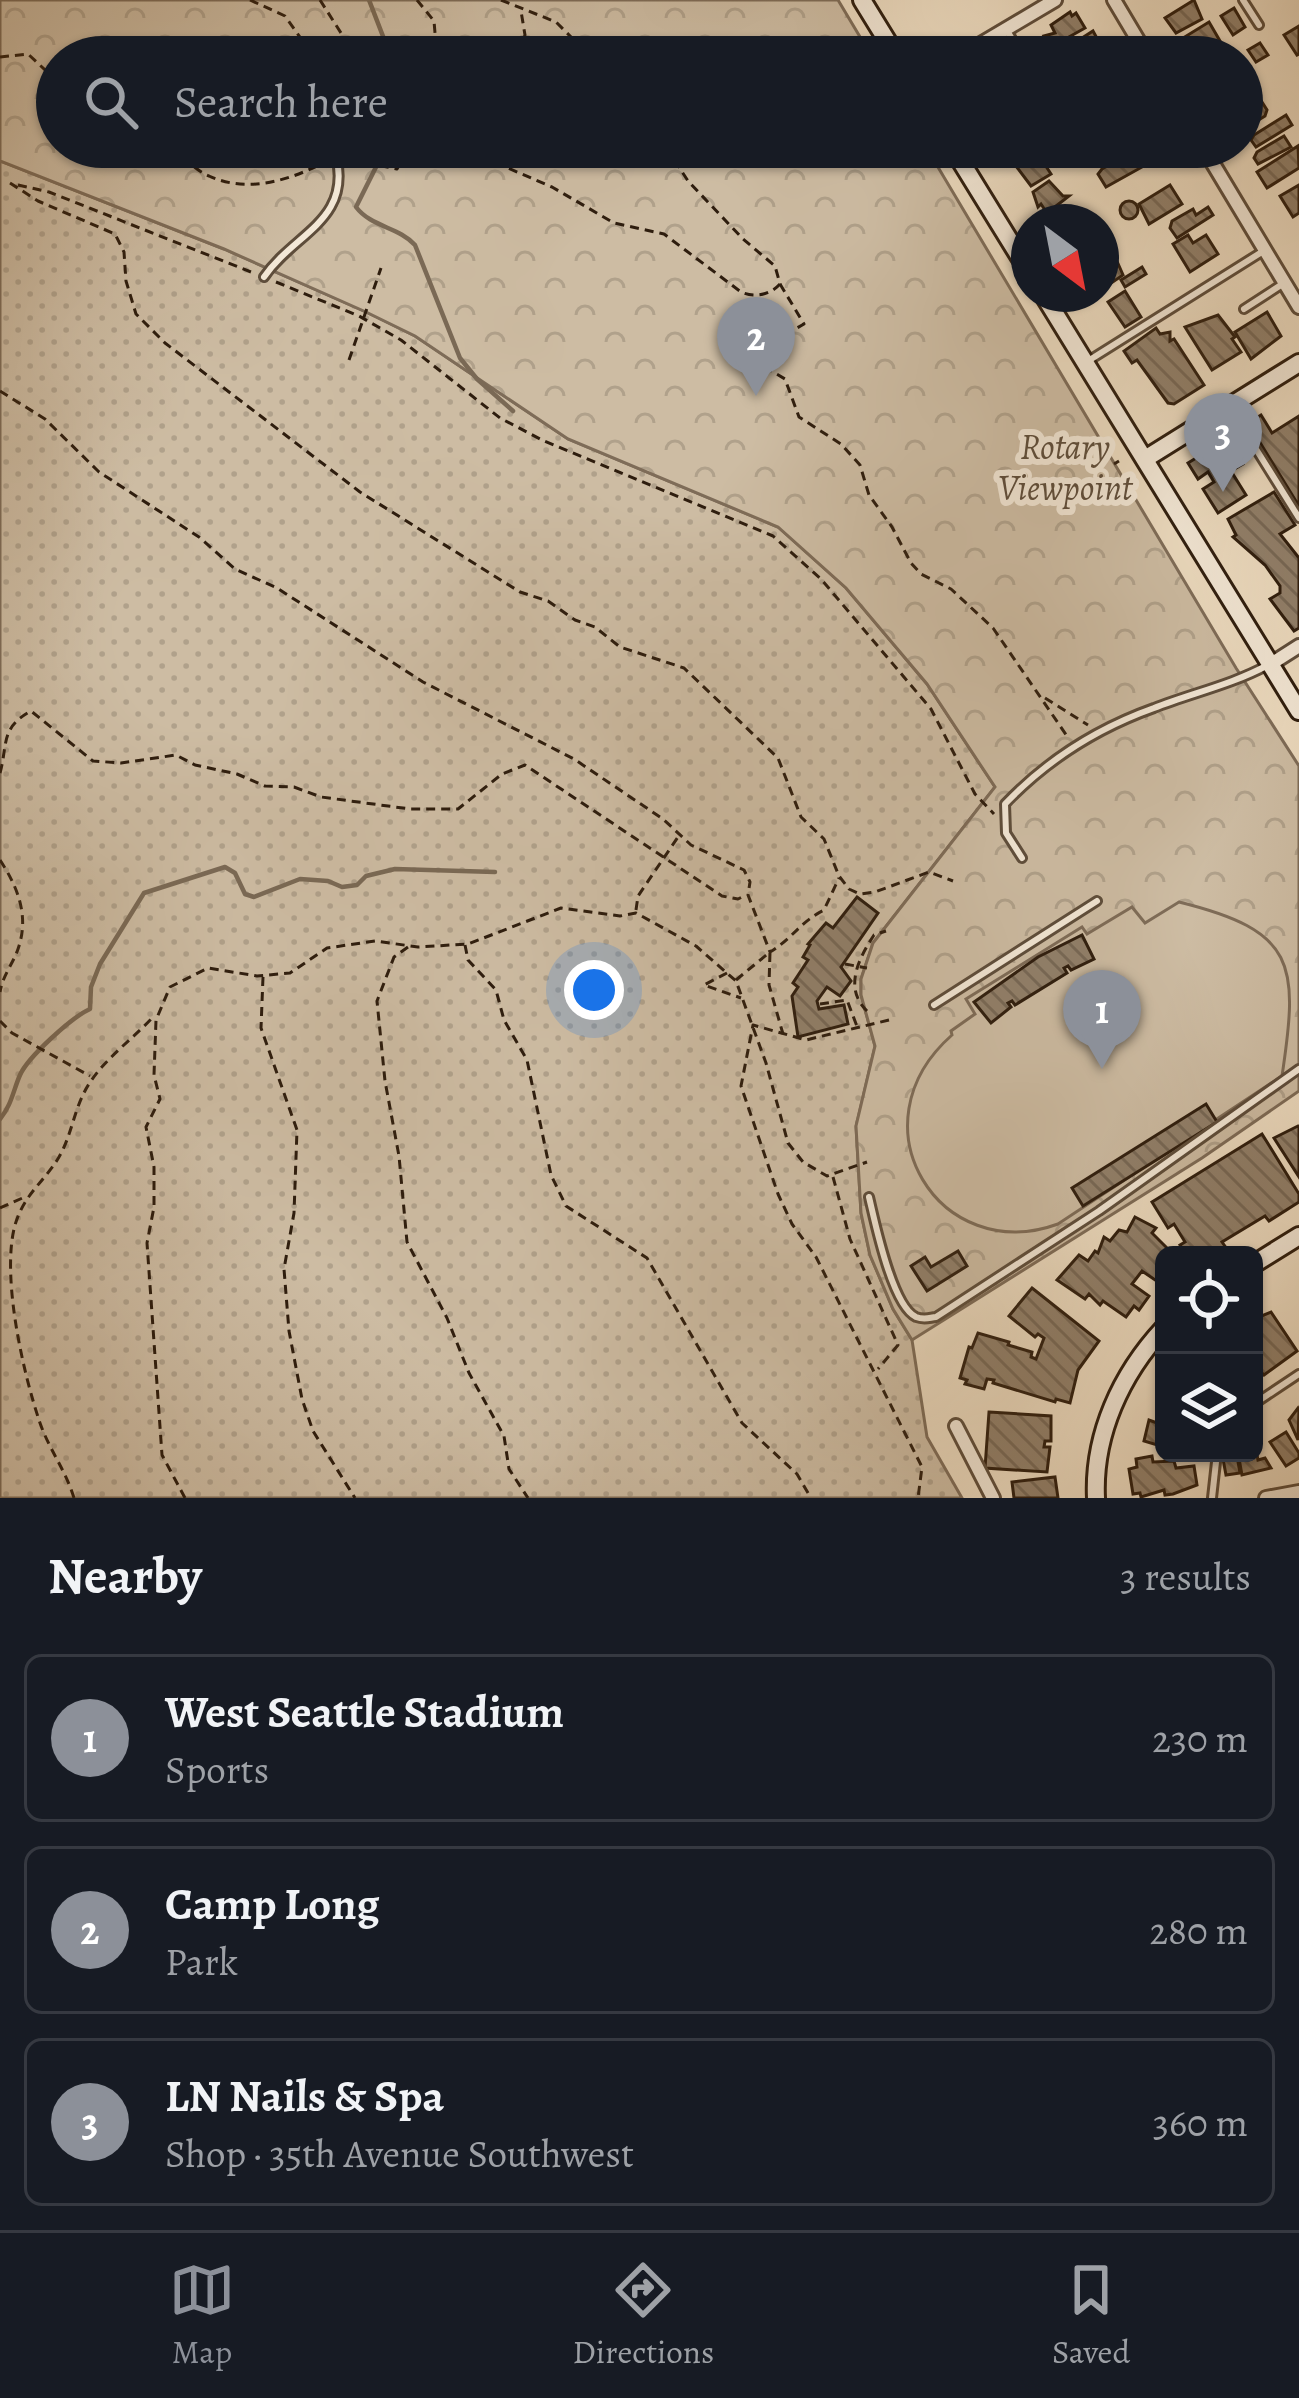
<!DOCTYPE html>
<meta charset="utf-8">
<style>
:root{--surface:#171b24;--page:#242831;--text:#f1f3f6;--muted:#9ea1a6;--line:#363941;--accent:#8c9099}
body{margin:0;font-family:Alegreya,serif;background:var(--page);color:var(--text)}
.controls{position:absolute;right:36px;bottom:36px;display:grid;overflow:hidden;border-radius:18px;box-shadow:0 3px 9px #0004}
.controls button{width:108px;height:108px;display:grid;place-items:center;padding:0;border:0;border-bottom:3px solid var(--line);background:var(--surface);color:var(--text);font:60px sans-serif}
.compass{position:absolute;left:1011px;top:204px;width:108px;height:108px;border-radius:50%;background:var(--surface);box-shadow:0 3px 9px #0004;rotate:148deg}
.you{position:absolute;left:594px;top:990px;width:42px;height:42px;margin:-30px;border:9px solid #fff;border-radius:50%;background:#1a73e8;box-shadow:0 0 0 18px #1a73e833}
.badge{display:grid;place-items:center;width:78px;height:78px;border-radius:50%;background:var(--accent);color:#fff;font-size:39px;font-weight:700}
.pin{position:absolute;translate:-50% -99px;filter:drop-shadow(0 3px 6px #0008)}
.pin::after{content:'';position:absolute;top:63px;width:42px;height:36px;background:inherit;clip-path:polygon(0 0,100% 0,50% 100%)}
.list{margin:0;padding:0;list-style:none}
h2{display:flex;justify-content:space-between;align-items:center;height:156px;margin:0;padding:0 48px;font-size:51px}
h2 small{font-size:39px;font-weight:400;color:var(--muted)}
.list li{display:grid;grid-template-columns:78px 1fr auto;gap:36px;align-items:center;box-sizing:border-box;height:168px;margin:0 24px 24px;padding:0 24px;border:3px solid var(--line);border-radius:18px}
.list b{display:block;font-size:45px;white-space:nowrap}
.list p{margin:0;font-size:39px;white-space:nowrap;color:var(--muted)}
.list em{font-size:39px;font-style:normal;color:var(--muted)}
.icon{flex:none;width:66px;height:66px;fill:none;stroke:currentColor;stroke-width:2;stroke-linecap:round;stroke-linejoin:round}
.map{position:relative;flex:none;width:1299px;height:1498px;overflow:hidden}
.search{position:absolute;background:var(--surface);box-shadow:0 3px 9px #0004;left:36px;right:36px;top:36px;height:132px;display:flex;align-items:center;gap:30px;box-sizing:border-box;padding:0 42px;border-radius:66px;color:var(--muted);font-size:45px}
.sheet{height:732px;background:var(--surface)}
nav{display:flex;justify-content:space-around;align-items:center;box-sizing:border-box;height:168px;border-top:3px solid var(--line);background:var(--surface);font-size:33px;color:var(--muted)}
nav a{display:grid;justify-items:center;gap:6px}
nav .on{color:var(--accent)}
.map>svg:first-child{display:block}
.grass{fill:url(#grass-dots);stroke:#7e6c58;stroke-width:3}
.park{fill:url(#park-crowns);stroke:#7e6c58;stroke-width:3}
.garden{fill:#cdbca3;stroke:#7e6c58;stroke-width:3}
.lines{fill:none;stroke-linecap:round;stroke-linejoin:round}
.stream{stroke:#7a6955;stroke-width:4.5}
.building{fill:url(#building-back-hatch);stroke:#2e1d0e;stroke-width:3}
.lane-casing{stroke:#5e4d3b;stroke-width:12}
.street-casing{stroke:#5e4d3b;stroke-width:18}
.secondary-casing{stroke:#2e1d0e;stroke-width:22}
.path{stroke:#2e1d0e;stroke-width:3;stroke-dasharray:9 6;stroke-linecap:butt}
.lane{stroke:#f3e8d7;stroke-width:6}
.street{stroke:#f3e8d7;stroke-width:12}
.secondary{stroke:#f3e8d7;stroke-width:16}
.labels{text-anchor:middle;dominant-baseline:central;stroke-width:12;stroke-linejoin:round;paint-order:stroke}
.park-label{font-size:36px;font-style:italic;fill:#5e4d3b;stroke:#f3e8d7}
</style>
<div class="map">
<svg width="1299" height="1498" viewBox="0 0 1299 1498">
<defs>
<pattern id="grass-dots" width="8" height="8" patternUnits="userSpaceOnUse" patternTransform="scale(3)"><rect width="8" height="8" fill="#cdbca3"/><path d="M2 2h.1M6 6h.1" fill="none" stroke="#b0a18b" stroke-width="1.8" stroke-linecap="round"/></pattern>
<pattern id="park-crowns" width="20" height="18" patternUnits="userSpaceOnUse" patternTransform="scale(3)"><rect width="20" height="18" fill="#cdbca3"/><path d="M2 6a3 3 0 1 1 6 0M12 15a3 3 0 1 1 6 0" fill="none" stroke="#b0a18b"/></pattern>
<pattern id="building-back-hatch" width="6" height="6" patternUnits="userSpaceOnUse" patternTransform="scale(3)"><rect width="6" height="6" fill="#91806b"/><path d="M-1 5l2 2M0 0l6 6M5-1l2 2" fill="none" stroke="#776856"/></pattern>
</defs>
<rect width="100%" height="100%" fill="#eddcc1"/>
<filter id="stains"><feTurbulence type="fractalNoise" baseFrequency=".00167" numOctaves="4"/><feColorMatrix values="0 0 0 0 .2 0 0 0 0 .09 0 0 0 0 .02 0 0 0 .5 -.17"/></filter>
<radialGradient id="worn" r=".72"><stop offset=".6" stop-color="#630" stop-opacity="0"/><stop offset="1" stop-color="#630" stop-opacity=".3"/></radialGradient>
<polygon class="grass" points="0,161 224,249 366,312 415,336 568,439 778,527 846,588 927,684 995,787 873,943 861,979 861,995 875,1046 856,1127 861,1213 870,1255 893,1309 912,1340 927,1437 962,1498 0,1498"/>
<polygon class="park" points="0,0 838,0 872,57 57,57 57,147 926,147 1236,668 1299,766 1299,1091 1202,1158 912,1340 893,1309 870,1255 861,1213 856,1126 875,1046 861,995 861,979 873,943 995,787 927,684 846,588 778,527 568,439 415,336 366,312 224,249 0,161"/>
<path class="garden" d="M1179 902C1296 931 1299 963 1282 1076L1058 1224C940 1267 850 1125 952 1035L951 1031 975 1014 966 999 1082 927 1087 934 1132 907 1145 923Z"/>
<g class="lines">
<g class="stream">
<polyline points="369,0 391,57"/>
<path d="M386 147 356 207C371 227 399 227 415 245L460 358 477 379 513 411"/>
<path d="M0 1119C12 1104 13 1091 20 1075 28 1057 72 1017 90 1009L91 987 100 964 144 893 225 867 235 873 245 894 254 897 300 879 328 881 342 887 357 885 366 876 395 869 495 872"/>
</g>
</g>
<g class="building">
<polygon points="1194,0 1202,19 1176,33 1165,18"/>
<polygon points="1234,8 1245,27 1233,35 1221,16"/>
<polygon points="1070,12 1072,16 1076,13 1085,28 1051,47 1044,36 1055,33 1051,25"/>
<polygon points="1209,22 1220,41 1191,57 1183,38"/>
<polygon points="1299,26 1299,54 1297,55 1284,35"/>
<polygon points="1093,31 1099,42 1087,49 1090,54 1066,57 1062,51"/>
<polygon points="1260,43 1268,55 1256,62 1248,50"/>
<polygon points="1254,98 1256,102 1260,99 1267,110 1265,116 1242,130 1242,105"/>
<polygon points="1286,115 1292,125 1256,147 1251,140 1254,135"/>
<polygon points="1284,136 1291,147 1258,164 1254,158 1257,152"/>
<polygon points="1298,146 1299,168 1267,188 1257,172"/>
<polygon points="1152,147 1156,154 1151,162 1106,187 1098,174 1102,169 1138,147"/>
<polygon points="1034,148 1051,174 1031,186 1013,162"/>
<polygon points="1049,181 1063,196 1069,196 1047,213 1041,204 1038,207 1033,192"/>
<polygon points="1170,185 1182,204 1149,224 1139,204"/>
<polygon points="1299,185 1299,213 1293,217 1280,196"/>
<circle cx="1129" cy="210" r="9"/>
<polygon points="1208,207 1213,215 1177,238 1170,228 1172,221 1193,209 1196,215"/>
<polygon points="1188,235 1193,243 1206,235 1218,254 1190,272 1173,244"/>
<polygon points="1116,259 1123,275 1101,290 1101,269"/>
<polygon points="1142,267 1146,274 1125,287 1121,280"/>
<polygon points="1125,291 1141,317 1125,327 1108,302"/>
<polygon points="1267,312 1281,336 1251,359 1235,332"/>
<polygon points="1218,315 1235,337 1232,339 1241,352 1212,370 1185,327"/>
<polygon points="1156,328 1160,334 1170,332 1170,341 1174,339 1204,385 1174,404 1168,403 1137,360 1132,363 1124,351"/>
<polygon points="1261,415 1272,433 1299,416 1299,506 1248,423"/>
<polygon points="1236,431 1248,450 1239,455 1227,436"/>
<polygon points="1219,444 1225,453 1233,448 1243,464 1231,471 1246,495 1218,513 1203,489 1214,482 1208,472 1198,479 1188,463"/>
<polygon points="1274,492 1295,525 1280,534 1299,558 1299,628 1294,631 1270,599 1280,593 1280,586 1265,565 1233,537 1236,535 1228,519"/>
<polygon points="857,897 878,913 841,967 851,981 840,996 827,987 817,1001 819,1009 844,1005 848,1024 798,1037 792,996 798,987 793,983 808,960 803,957 810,945 808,944 826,923 833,928"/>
<polygon points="1082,935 1094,959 1071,970 1068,966 1064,968 1067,973 1015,1005 1012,1001 1008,1003 1011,1007 991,1023 974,1002 1038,957"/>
<polygon points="1206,1104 1217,1122 1083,1206 1072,1188"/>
<polygon points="1298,1126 1299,1127 1299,1177 1274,1138"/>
<polygon points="1262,1134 1299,1194 1299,1202 1269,1221 1265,1216 1222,1242 1227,1249 1217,1255 1186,1255 1180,1245 1185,1242 1174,1224 1168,1228 1152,1202"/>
<polygon points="1135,1217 1156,1228 1152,1233 1173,1254 1164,1255 1164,1286 1142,1271 1132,1284 1149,1296 1139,1310 1134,1306 1126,1317 1103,1301 1100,1305 1089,1294 1085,1299 1057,1280 1079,1255 1088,1261 1095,1251 1098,1253 1104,1237 1110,1241 1119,1230 1127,1232"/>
<polygon points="958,1251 967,1266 927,1291 911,1266 925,1257 931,1267"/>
<polygon points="1032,1288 1099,1341 1078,1370 1070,1403 1056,1399 1055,1402 993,1383 994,1380 987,1379 984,1389 965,1384 967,1380 960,1378 969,1347 972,1348 978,1333 1009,1342 1008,1345 1032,1352 1031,1357 1036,1359 1044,1338 1038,1334 1035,1337 1009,1316"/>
<polygon points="1271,1312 1297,1351 1264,1375 1255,1366 1254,1319"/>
<polygon points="1298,1408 1299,1410 1298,1440 1289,1420"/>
<polygon points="989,1412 1051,1416 1051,1441 1045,1441 1044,1447 1050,1447 1047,1472 985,1468"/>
<polygon points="1159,1417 1164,1419 1164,1447 1144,1441 1149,1420 1157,1423"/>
<polygon points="1286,1432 1299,1453 1299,1458 1286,1466 1270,1442"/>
<polygon points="1255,1444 1258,1460 1265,1458 1271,1468 1242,1475 1238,1453 1254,1453"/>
<polygon points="1152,1456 1153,1462 1174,1461 1176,1468 1194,1466 1197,1485 1173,1494 1165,1495 1164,1490 1141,1497 1140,1493 1133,1494 1129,1469 1137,1467 1136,1459"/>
<polygon points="1237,1456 1240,1473 1226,1475 1223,1459"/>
<polygon points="1055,1477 1058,1498 1014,1498 1012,1482"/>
</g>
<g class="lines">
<defs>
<g id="lane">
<polyline points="1243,0 1259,25"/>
<polyline points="1006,29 1023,57"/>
<path d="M264 277C294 233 352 221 336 155"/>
<polyline points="1244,309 1284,283"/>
<polyline points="1088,361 1265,250"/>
<polyline points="1231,409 1299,518"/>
<path d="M1022 858 1006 833 1005 804C1046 761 1098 728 1154 708 1192 693 1231 685 1268 665"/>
<polyline points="934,1005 1097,901"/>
<path d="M869 1197C875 1222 892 1306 916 1317 924 1320 928 1318 936 1317L1099 1211 1299 1069"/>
<polyline points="1254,1404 1299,1374"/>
<polyline points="1212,1498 1217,1453"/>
</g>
<g id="street">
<polyline points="1114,0 1148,57"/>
<polyline points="959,57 1055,0"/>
<polyline points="1203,147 1299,307"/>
<polyline points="1271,664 1299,646"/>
<polyline points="956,1426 993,1498"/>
<polyline points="1266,1498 1299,1492"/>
</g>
<g id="secondary">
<polyline points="862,0 897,57"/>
<polyline points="952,147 1029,272"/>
<polyline points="1043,294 1299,711"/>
<polyline points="1145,459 1299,363"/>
<polyline points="1254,1264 1299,1236"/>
<path d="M1096 1498C1093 1435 1121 1374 1164 1328"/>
</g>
</defs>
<use href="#lane" class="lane-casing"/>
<use href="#street" class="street-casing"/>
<use href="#secondary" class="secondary-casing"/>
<g class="path">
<polyline points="250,0 285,16 314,57"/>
<polyline points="320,0 355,55 352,57"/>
<polyline points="417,0 434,21 437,57"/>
<polyline points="501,0 556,22 591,57"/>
<polyline points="928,46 938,46 945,53"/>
<polyline points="0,57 28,54 57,81"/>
<polyline points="487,57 520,48 525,35 521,11"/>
<path d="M172 147C183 156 196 171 209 176 248 194 291 180 327 161"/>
<polyline points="356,147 382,166 397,169 409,147"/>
<path d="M470 147 480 156 552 187 614 223 664 234 741 292C755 298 770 295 780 284L775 266 743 239 688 181 666 147"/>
<polyline points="10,183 38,201 115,234 124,252 126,281 136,314 165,343 360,492 520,592 548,601 575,620 595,627 620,647 684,668 778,758 801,817 824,839 839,876 849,889 860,894 875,892 929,872 953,881"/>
<polyline points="18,185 49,192 256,274"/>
<polyline points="276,282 359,316 401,340 500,418 544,441 773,536 821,579 931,709 975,794 994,814"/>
<polyline points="780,284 804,324 771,343 770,370 785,379 799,417 841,444 860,465 869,495 892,527 911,563 921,574 951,589 993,628 1069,739"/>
<polyline points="349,360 381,268"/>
<path d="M0 391 45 419 99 472 199 537 235 569 277 588 423 682 574 759 663 819 691 845 744 870 750 882 748 895 770 952C793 938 800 922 824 910L839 878"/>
<polyline points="1114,464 1119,461"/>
<polyline points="1124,480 1129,477"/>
<polyline points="1045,698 1088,725"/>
<path d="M0 773C8 744 0 728 31 711L93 761 121 763 176 755 195 765 237 774 265 786 294 787 321 797 410 809H458L502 774 525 765 722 896 738 899 746 895"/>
<path d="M0 860C17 886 29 914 19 946 14 963 3 974 0 992"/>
<polyline points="636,910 638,896 678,837"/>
<polyline points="465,945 468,960 496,990 504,1020 527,1060 551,1175 566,1206 647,1258 742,1423 797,1474 811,1498"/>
<polyline points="408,947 394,957 377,1001 385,1081 399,1156 407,1242 447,1318 469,1373 504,1436 509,1469 528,1498"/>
<polyline points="845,964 867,968"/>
<polyline points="727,973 704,985 741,998"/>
<polyline points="263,977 261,1028 297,1130 294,1213 284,1269 289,1331 302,1399 313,1431 355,1498"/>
<polyline points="736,980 770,952 769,985 783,1034"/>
<polyline points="820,1004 847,1000 858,1029"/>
<path d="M867 1011C843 988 859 958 874 935L886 931"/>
<polyline points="889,1020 806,1040 753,1025 741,1086 778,1194 792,1224 816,1257 922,1467 918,1498"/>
<polyline points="0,1021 12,1033 90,1076"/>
<polyline points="833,1177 850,1239 898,1345 878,1369"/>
<polyline points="0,1208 27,1196"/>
<path d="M74 1498C66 1471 49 1449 40 1423 23 1373 1 1276 15 1225 24 1194 45 1181 59 1157 73 1133 74 1105 91 1081 107 1057 135 1037 154 1016"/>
<polyline points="185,1498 162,1455 147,1243 154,1207 154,1167 146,1127 160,1099 154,1075 156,1020 170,987 208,968 257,976 290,973 327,948 375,941 418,947 468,944 561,908 620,916 636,913 696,946 736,981 766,1063 788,1143 803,1162 827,1176 867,1162"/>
</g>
<use href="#lane" class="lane"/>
<use href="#street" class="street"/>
<use href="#secondary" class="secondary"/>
</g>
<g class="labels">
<g class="park-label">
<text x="1065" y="446">Rotary<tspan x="1065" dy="41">Viewpoint</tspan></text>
</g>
</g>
<rect width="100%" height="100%" filter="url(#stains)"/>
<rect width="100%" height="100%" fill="url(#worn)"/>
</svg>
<div class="controls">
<button><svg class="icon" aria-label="locate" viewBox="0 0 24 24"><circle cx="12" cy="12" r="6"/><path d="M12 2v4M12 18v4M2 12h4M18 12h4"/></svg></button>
<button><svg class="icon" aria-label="layers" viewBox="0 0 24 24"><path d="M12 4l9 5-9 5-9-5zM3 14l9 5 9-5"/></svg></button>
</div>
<svg class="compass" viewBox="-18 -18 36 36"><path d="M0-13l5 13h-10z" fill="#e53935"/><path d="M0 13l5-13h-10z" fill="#9ea1a6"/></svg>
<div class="you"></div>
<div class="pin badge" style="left:1102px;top:1069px">1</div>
<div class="pin badge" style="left:756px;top:396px">2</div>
<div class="pin badge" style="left:1223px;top:492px">3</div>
<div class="search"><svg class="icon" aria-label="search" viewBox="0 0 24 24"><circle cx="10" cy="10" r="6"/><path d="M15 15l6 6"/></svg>Search here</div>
</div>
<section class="sheet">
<h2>Nearby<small>3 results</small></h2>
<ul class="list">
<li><span class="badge">1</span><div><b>West Seattle Stadium</b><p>Sports</p></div><em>230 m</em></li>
<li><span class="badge">2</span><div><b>Camp Long</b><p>Park</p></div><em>280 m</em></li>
<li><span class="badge">3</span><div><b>LN Nails &amp; Spa</b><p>Shop · 35th Avenue Southwest</p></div><em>360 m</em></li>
</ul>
</section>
<nav>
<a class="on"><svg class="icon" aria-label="map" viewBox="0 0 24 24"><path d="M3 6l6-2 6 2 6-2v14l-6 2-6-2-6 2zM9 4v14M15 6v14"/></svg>Map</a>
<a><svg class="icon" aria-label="directions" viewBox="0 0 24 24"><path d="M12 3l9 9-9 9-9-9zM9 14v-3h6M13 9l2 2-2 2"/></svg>Directions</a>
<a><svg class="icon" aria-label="saved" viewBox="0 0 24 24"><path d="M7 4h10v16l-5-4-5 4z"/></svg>Saved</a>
</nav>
